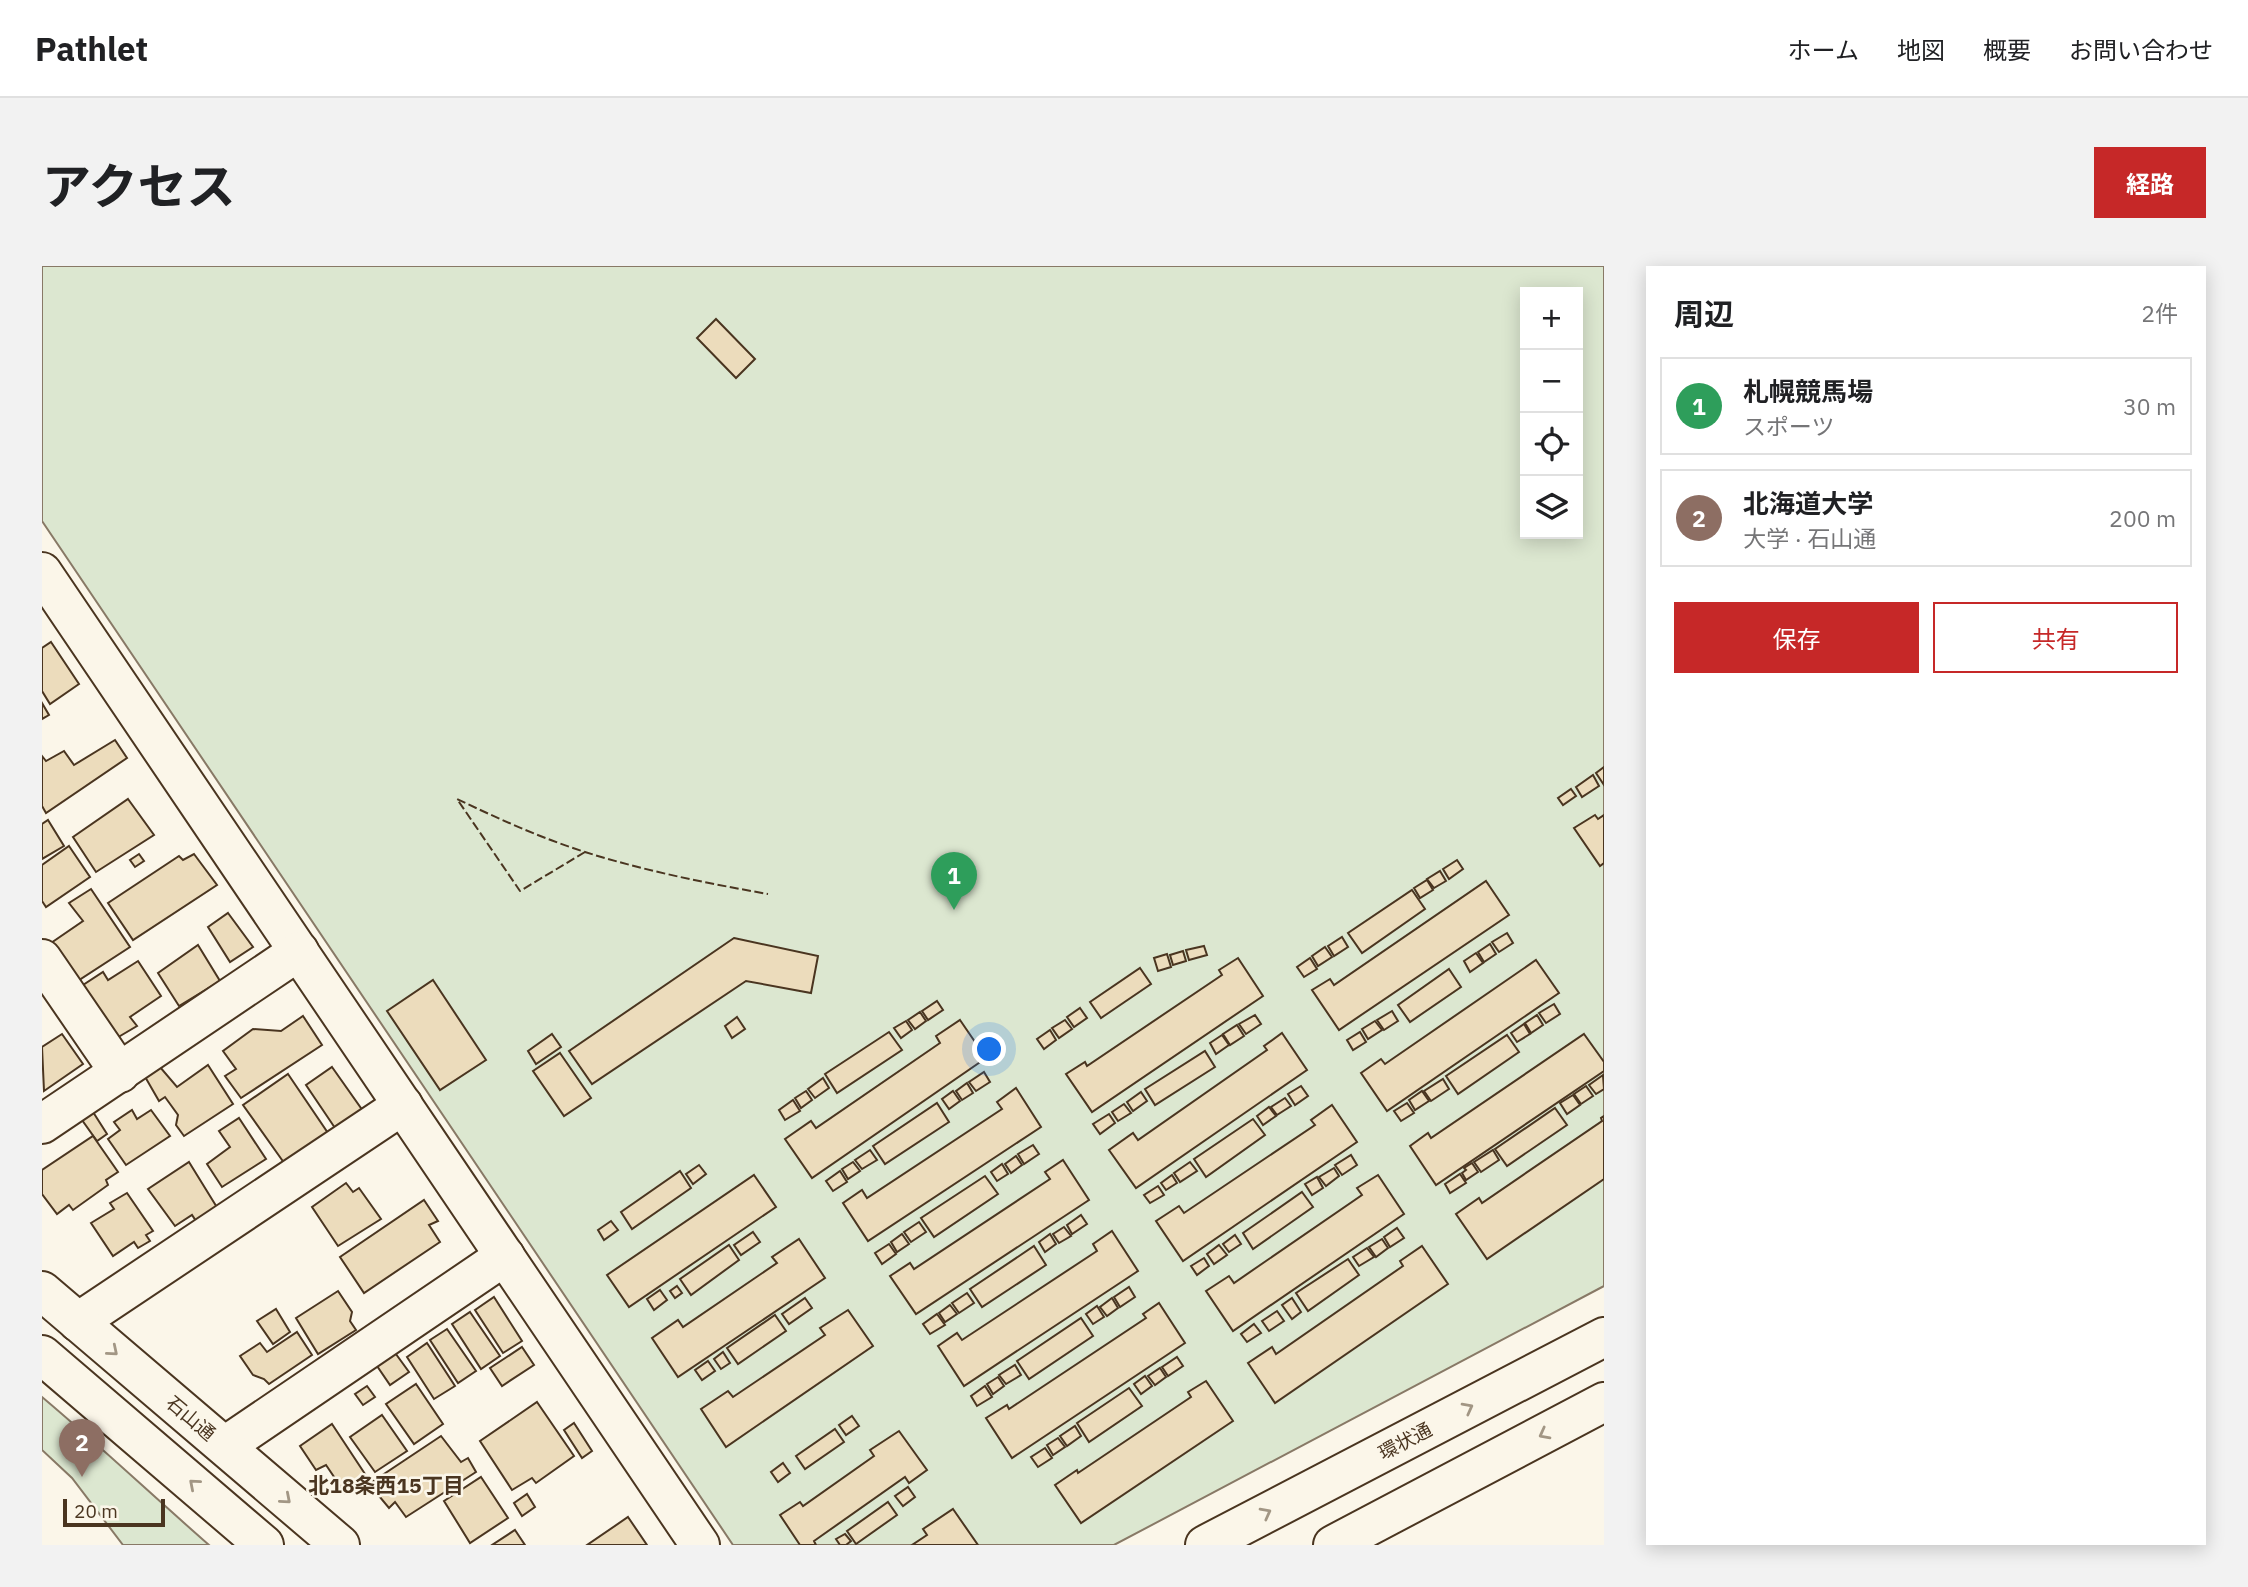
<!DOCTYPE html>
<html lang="ja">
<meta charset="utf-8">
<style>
:root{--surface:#fff;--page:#f2f2f2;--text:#202124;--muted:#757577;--line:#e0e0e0;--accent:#c62828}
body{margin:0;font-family:"IBM Plex Sans","Noto Sans JP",sans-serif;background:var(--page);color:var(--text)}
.controls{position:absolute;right:21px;top:21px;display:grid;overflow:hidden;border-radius:0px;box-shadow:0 4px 18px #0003}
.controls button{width:63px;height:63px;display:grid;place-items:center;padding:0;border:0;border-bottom:2px solid var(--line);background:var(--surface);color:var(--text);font:35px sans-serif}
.scale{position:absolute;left:21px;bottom:18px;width:102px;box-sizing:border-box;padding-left:7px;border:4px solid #4a3520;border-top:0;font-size:19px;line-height:24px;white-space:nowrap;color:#4a3520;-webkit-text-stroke:5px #fbf6e9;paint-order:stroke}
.you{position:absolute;left:948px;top:784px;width:24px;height:24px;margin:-18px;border:5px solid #fff;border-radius:50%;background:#1a73e8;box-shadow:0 0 0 10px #1a73e833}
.badge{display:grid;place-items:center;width:46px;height:46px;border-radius:50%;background:var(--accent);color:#fff;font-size:23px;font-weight:700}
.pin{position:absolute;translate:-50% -58px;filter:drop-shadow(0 2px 4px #0008)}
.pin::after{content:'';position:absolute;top:37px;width:24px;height:21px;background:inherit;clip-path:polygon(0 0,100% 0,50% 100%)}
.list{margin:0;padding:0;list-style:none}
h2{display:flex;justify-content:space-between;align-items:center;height:91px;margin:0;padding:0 28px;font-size:30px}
h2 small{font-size:23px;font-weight:400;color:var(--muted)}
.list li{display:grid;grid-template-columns:46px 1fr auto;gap:21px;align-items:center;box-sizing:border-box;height:98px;margin:0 14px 14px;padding:0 14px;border:2px solid var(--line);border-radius:0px}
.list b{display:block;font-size:26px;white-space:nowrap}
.list p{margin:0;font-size:23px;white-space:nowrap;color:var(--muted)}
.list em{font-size:23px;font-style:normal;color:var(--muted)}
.actions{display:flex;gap:14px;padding:21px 28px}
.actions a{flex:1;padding:16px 0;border:2px solid var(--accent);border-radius:0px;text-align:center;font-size:24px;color:var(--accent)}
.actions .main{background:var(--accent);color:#fff}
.icon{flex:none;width:38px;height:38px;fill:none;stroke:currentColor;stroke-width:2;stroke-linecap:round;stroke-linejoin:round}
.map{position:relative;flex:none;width:1562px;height:1279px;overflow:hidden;border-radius:0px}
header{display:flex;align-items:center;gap:42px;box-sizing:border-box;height:98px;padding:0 35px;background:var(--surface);border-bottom:2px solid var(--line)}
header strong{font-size:33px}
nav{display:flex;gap:38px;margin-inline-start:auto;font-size:24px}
.intro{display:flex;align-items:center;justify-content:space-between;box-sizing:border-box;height:168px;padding:0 42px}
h1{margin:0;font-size:49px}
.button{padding:18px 32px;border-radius:0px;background:var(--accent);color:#fff;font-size:24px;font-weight:700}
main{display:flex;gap:42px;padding:0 42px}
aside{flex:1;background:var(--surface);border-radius:0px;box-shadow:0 4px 18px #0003}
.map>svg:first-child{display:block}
.green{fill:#dce7d0;stroke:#887966;stroke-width:2;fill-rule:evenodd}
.building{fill:#ecdcbc;stroke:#4a3520;stroke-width:2}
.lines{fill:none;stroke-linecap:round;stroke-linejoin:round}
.minor-casing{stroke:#4a3520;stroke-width:42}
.major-casing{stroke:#4a3520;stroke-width:42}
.minor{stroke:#fbf6e9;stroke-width:38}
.major{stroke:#fbf6e9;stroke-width:38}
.fence{stroke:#4a3520;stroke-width:2;stroke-dasharray:9 3.5;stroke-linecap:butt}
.oneway{stroke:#a29684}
.labels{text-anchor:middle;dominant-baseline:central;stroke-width:5;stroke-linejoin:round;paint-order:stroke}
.street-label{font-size:19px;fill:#4a3520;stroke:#fbf6e9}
.neighbourhood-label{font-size:21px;font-weight:bold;fill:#4a3520;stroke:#fbf6e9}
</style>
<header>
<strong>Pathlet</strong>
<nav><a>ホーム</a><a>地図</a><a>概要</a><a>お問い合わせ</a></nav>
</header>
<div class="intro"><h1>アクセス</h1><a class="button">経路</a></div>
<main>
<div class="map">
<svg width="1562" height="1279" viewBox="0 0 1562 1279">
<rect width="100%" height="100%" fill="#fbf6e9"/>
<g class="green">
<path d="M0 0H1562V1020L1072 1279H691L0 255ZM1483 26H1536V268H1483Z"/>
<path d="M0 1131C57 1179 111 1230 167 1279H81L30 1212 0 1184Z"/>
</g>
<g class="building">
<polygon points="674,53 713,93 694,112 655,72"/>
<polygon points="9,376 37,418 8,438 0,425 0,382"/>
<polygon points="0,437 7,449 0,453"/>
<polygon points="73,474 85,492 4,547 0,540 0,490 4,495 22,485 32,499"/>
<polygon points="1562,501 1562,519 1554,507"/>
<polygon points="1551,509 1557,520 1540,531 1534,521"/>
<polygon points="1529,523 1534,530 1521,539 1516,532"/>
<polygon points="86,533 112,569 54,606 31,571"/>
<polygon points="1553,549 1556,553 1562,549 1562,597 1558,600 1532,562"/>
<polygon points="6,554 22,580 0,593 0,558"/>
<polygon points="27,580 48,611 4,641 0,635 0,599"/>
<polygon points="97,588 102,595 93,601 88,594"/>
<polygon points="152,588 175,619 91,674 66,637 137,590 141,594"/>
<polygon points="1415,594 1421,603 1407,613 1401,603"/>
<polygon points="1398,605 1404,615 1392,622 1385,613"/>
<polygon points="1385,614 1391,624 1378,632 1372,622"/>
<polygon points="1444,615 1467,649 1297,764 1270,724 1288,713 1292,719"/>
<polygon points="49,623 88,681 34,716 9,677 41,655 27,637"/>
<polygon points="1370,624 1383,643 1320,687 1306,667"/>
<polygon points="186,647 211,681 188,696 166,661"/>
<polygon points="1465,667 1471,677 1457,686 1450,676"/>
<polygon points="1300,671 1306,681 1292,690 1286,680"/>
<polygon points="692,672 776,690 769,727 704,715 550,818 527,785"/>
<polygon points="1448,678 1454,688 1442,696 1436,686"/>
<polygon points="156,679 178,715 137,740 116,707"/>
<polygon points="1162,680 1165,689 1147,694 1144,684"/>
<polygon points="1283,681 1290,691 1276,700 1270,690"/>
<polygon points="1141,685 1144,695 1131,699 1128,689"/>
<polygon points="1434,687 1441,697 1428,706 1422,695"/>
<polygon points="1125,688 1129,701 1116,705 1112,692"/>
<polygon points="1196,692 1221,730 1050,846 1024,808 1043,796 1045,800 1180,709 1177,704"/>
<polygon points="1268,692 1275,703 1262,711 1255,701"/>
<polygon points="1494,694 1517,727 1345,845 1319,807 1339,793 1343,798"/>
<polygon points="96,695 119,730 88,751 95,760 73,773 38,721 61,706 66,714"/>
<polygon points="1098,702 1109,718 1059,752 1048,736"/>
<polygon points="1407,703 1419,721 1368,756 1356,739"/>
<polygon points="391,714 444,794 398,824 345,745"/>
<polygon points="895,735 901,744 886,754 880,745"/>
<polygon points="1512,738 1518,748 1504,757 1497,747"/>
<polygon points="1038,742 1045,752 1032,761 1025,751"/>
<polygon points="1350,745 1356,755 1342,764 1335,754"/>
<polygon points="878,746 884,755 873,763 866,754"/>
<polygon points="1213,749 1219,758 1204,768 1197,758"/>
<polygon points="1495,749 1501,759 1489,767 1483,757"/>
<polygon points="261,750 280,779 199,832 183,810 194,803 181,785 211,763 239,765"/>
<polygon points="695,751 703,763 690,772 683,760"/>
<polygon points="918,754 944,792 770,912 743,873 769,855 774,862 898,777 894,770"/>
<polygon points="1023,754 1030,763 1017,772 1010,762"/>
<polygon points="864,755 870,764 859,772 852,762"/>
<polygon points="1333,755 1340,764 1326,773 1320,763"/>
<polygon points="1482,758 1488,768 1475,776 1469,767"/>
<polygon points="1195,759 1202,770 1188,779 1181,768"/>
<polygon points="1008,764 1014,774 1002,783 995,773"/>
<polygon points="847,766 860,784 795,827 783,808"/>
<polygon points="1318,766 1324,776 1311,784 1305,774"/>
<polygon points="1240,767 1265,804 1094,922 1067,884 1091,867 1096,874 1225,784 1222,780"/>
<polygon points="20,768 41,798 2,825 0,781"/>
<polygon points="510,768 519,781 494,798 486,785"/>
<polygon points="1542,768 1562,796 1562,805 1394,919 1368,880 1386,867 1389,872"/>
<polygon points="1180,769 1187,779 1174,788 1168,777"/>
<polygon points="1465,769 1477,786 1416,828 1404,810"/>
<polygon points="1163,785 1173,801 1113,839 1103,823"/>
<polygon points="518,787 549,832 522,850 491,805"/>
<polygon points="166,799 191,838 142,870 134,859 136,849 123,831 117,835 102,809 118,801 135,821"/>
<polygon points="290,801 321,845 293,862 264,819"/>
<polygon points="942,806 948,816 934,825 927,816"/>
<polygon points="246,808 290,873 245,901 201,839"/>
<polygon points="1561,809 1562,823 1554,828 1547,819"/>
<polygon points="781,812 787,822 773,832 766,823"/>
<polygon points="1401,813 1407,823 1389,835 1382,825"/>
<polygon points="925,817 931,827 920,834 914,825"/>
<polygon points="1259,820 1266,830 1253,839 1246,828"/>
<polygon points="1544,820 1551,830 1539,838 1532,828"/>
<polygon points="974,822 999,861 826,975 801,937 820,924 825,932 960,843 955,836"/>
<polygon points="764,825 770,834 759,842 753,832"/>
<polygon points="911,825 918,835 907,843 900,833"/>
<polygon points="1380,825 1387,835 1373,844 1367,834"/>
<polygon points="1099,826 1105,835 1091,845 1085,836"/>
<polygon points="1531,829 1538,839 1525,848 1518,837"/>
<polygon points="1243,832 1249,840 1235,849 1229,841"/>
<polygon points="751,834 758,845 743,854 737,844"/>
<polygon points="895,837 907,856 843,898 831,880"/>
<polygon points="1365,837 1372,847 1359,855 1352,845"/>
<polygon points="1082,838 1089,847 1076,855 1070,846"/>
<polygon points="1290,839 1315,876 1141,995 1114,955 1137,940 1142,947 1273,859 1269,854"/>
<polygon points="1227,841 1234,850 1221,859 1215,850"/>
<polygon points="1513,842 1525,859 1465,900 1453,883"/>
<polygon points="90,844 95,853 109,844 128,870 84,899 66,873 78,864 72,856"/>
<polygon points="51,846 65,868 55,875 40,854"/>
<polygon points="1067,848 1073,857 1058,868 1051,858"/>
<polygon points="1562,850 1562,913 1445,993 1414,948 1437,932 1440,937 1560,855 1559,852"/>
<polygon points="197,852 224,893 180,921 165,898 188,881 177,865"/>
<polygon points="1211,853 1223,869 1164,911 1152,893"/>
<polygon points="51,870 76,906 64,914 66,919 31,944 27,939 15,948 0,928 0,904"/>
<polygon points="991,879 997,888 982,898 976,888"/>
<polygon points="828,884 835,894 820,903 813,894"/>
<polygon points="1451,884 1457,894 1439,906 1432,896"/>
<polygon points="1309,889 1315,899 1300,909 1293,899"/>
<polygon points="974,890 980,899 969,907 963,898"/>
<polygon points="1021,894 1047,934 874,1048 848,1010 868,997 872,1003 1008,913 1003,906"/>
<polygon points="147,896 176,943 156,958 150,949 133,960 106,923"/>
<polygon points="811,896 818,905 806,913 800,903"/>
<polygon points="1148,896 1155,905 1138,916 1132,907"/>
<polygon points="1430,897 1436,906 1424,914 1420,907 1424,904 1422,902"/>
<polygon points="960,898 966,908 955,915 949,906"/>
<polygon points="657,899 664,908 651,918 644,908"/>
<polygon points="1292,902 1297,910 1284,920 1277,911"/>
<polygon points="638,905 649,922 590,963 579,946"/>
<polygon points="798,905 805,916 791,925 784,915"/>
<polygon points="1418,908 1424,917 1408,927 1403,918"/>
<polygon points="712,909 734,941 587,1041 565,1009"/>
<polygon points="1130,909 1135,917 1124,924 1119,917"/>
<polygon points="1336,909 1362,948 1191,1065 1164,1025 1187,1010 1192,1017 1320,929 1315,922"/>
<polygon points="943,910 956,928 892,971 879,952"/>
<polygon points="1275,911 1281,922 1270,929 1263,918"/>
<polygon points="304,917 311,926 317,922 339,953 296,980 270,941"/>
<polygon points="1116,920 1122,929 1108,937 1102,929"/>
<polygon points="1260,926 1271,941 1211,983 1201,967"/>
<polygon points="85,927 111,965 104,969 108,975 96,982 92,976 71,990 49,957 72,943 68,937"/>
<polygon points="382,934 396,955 387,959 398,976 322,1027 298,991"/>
<polygon points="1039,949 1045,958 1030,968 1025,959"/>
<polygon points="569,955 576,964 562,974 556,964"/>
<polygon points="877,956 884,966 869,976 862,966"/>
<polygon points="1022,961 1029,970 1017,977 1011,968"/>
<polygon points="1355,962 1362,972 1348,981 1342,971"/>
<polygon points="1070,965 1096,1005 922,1120 896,1080 915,1067 920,1074 1055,985 1051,978"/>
<polygon points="711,966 718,976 699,989 692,979"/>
<polygon points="860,968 867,978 855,986 849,976"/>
<polygon points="1008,968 1014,978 1003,986 997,976"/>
<polygon points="1193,969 1199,978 1187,986 1181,978"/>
<polygon points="757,973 783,1012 636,1111 610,1072 636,1054 641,1061 735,997 730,991"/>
<polygon points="1340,973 1346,982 1334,991 1327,981"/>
<polygon points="847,978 854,988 840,998 833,987"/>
<polygon points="687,979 697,994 649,1029 638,1013"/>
<polygon points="1177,979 1185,989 1172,998 1165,988"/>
<polygon points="992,980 1004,999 940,1041 928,1023"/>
<polygon points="1380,980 1406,1018 1233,1137 1206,1097 1230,1081 1234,1088 1361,1000 1358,995"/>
<polygon points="1325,982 1332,991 1317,1000 1311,991"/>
<polygon points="1162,992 1167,1000 1155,1009 1149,1000"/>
<polygon points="1306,993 1317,1009 1266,1045 1254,1027"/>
<polygon points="635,1020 640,1027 633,1032 628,1025"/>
<polygon points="1087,1021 1093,1031 1078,1041 1072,1031"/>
<polygon points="618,1024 625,1034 612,1044 605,1033"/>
<polygon points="296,1025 310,1046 308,1055 314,1064 276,1088 254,1052"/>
<polygon points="925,1027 932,1037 917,1047 910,1037"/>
<polygon points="452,1031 480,1075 461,1087 433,1044"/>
<polygon points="763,1032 770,1042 747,1058 740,1048"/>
<polygon points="1070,1032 1076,1042 1065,1050 1058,1041"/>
<polygon points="1250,1032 1259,1046 1250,1053 1240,1039"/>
<polygon points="1117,1037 1143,1077 970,1192 944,1152 965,1139 967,1143 1104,1052 1101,1048"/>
<polygon points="908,1039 915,1048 903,1056 897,1047"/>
<polygon points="1055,1040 1062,1051 1051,1058 1044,1048"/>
<polygon points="234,1043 248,1066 231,1078 215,1055"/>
<polygon points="806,1044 831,1080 684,1181 659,1143 686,1125 691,1131 783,1069 778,1062"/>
<polygon points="1235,1045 1242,1055 1227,1065 1220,1055"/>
<polygon points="428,1046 458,1090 439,1103 410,1058"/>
<polygon points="895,1048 903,1059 888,1068 881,1058"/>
<polygon points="733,1049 744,1065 696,1098 685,1082"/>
<polygon points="1039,1052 1051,1070 987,1113 975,1095"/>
<polygon points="1212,1058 1219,1067 1205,1076 1199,1068"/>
<polygon points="405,1063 434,1105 416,1117 388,1074"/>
<polygon points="255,1066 270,1089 227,1118 222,1113 211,1109 198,1090 218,1077 225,1086"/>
<polygon points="385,1077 413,1120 392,1133 365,1091"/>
<polygon points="480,1081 492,1099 460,1120 448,1102"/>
<polygon points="351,1084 367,1106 348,1119 333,1097"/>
<polygon points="681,1086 688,1097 679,1103 672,1093"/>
<polygon points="1135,1091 1141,1100 1126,1110 1120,1101"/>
<polygon points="666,1095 673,1105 660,1114 653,1104"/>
<polygon points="973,1099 979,1109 964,1118 957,1109"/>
<polygon points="1118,1102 1124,1111 1113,1119 1106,1110"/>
<polygon points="1103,1110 1110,1120 1099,1128 1092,1118"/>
<polygon points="956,1111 962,1120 951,1128 945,1118"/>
<polygon points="1164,1115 1191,1155 1039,1257 1013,1219 1035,1204 1036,1207 1149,1131 1146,1126"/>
<polygon points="374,1118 401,1158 372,1178 344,1138"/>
<polygon points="325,1120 333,1131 321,1139 313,1128"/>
<polygon points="943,1120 950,1131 935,1140 929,1130"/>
<polygon points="1087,1122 1100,1140 1047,1176 1035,1157"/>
<polygon points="495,1136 532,1190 494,1217 490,1212 470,1224 438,1175"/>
<polygon points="340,1149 365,1185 333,1206 308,1171"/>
<polygon points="810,1150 817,1160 804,1169 797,1159"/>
<polygon points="532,1157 550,1185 540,1192 522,1164"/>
<polygon points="290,1158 325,1211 303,1227 284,1199 274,1204 258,1180"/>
<polygon points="1033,1160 1039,1170 1025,1180 1018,1170"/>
<polygon points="793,1163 802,1176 763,1203 754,1190"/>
<polygon points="857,1165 885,1204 867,1217 863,1211 772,1275 774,1279 758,1279 738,1249 758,1236 761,1240 832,1190 828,1184"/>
<polygon points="399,1170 419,1196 426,1192 434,1206 364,1251 353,1236 347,1242 327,1218"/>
<polygon points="1016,1172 1023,1181 1011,1189 1005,1179"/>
<polygon points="1003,1182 1010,1192 996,1201 989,1191"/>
<polygon points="741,1197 748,1207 736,1216 729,1206"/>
<polygon points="439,1211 466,1252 428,1277 402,1235"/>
<polygon points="866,1221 873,1231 861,1240 853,1230"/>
<polygon points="485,1228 493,1241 480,1250 472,1237"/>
<polygon points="846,1236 855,1249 814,1278 805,1265"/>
<polygon points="911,1243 936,1279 870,1279 885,1269 881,1263"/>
<polygon points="586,1251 605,1279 545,1279"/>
<polygon points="473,1264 483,1279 450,1279"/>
<polygon points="803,1268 809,1275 804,1279 798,1279 794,1273"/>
</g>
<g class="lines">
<defs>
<g id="minor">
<polyline points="0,306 658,1279"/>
<polyline points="0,693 78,807"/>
<polyline points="0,858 257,685"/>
<polyline points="36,1056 361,839"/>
<polyline points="183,1180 463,990"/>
</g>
<g id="major">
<polyline points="0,1025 298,1279"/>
<polyline points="0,1089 222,1279"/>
<polyline points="1163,1279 1562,1071"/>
<polyline points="1291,1279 1562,1136"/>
</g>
</defs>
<use href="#minor" class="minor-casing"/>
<use href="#major" class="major-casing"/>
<use href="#minor" class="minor"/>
<use href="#major" class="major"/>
<path class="fence" d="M543 586 478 625 415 533C457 553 499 572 543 586 603 605 664 617 726 628"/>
</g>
<defs><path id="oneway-chevron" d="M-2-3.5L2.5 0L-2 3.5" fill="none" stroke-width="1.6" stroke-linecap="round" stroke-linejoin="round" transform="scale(1.75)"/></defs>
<g class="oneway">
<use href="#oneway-chevron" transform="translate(71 1085) rotate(40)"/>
<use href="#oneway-chevron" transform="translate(1426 1142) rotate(-28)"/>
<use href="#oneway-chevron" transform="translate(1502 1168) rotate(152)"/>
<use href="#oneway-chevron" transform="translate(152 1218) rotate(-139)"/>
<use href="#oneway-chevron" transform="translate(244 1233) rotate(41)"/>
<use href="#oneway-chevron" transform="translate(1224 1247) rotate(-28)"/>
</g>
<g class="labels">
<g class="street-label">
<text transform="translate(149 1152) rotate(40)">石山通</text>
<text transform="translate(1363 1175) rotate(-28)">環状通</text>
</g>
<g class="neighbourhood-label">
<text x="344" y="1219">北18条西15丁目</text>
</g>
</g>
</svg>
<div class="controls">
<button>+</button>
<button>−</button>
<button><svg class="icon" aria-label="locate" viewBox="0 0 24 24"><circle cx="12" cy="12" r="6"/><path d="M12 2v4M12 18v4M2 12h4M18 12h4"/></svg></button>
<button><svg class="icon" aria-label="layers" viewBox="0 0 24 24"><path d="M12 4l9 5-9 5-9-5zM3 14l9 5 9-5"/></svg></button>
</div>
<div class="scale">20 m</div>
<div class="you"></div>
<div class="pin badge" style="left:912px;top:644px;background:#2e9e5b">1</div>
<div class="pin badge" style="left:40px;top:1211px;background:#8d6e63">2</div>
</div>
<aside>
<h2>周辺<small>2件</small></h2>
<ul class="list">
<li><span class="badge" style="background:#2e9e5b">1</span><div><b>札幌競馬場</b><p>スポーツ</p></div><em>30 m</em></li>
<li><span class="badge" style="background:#8d6e63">2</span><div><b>北海道大学</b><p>大学 · 石山通</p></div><em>200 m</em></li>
</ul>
<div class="actions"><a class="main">保存</a><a>共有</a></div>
</aside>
</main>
